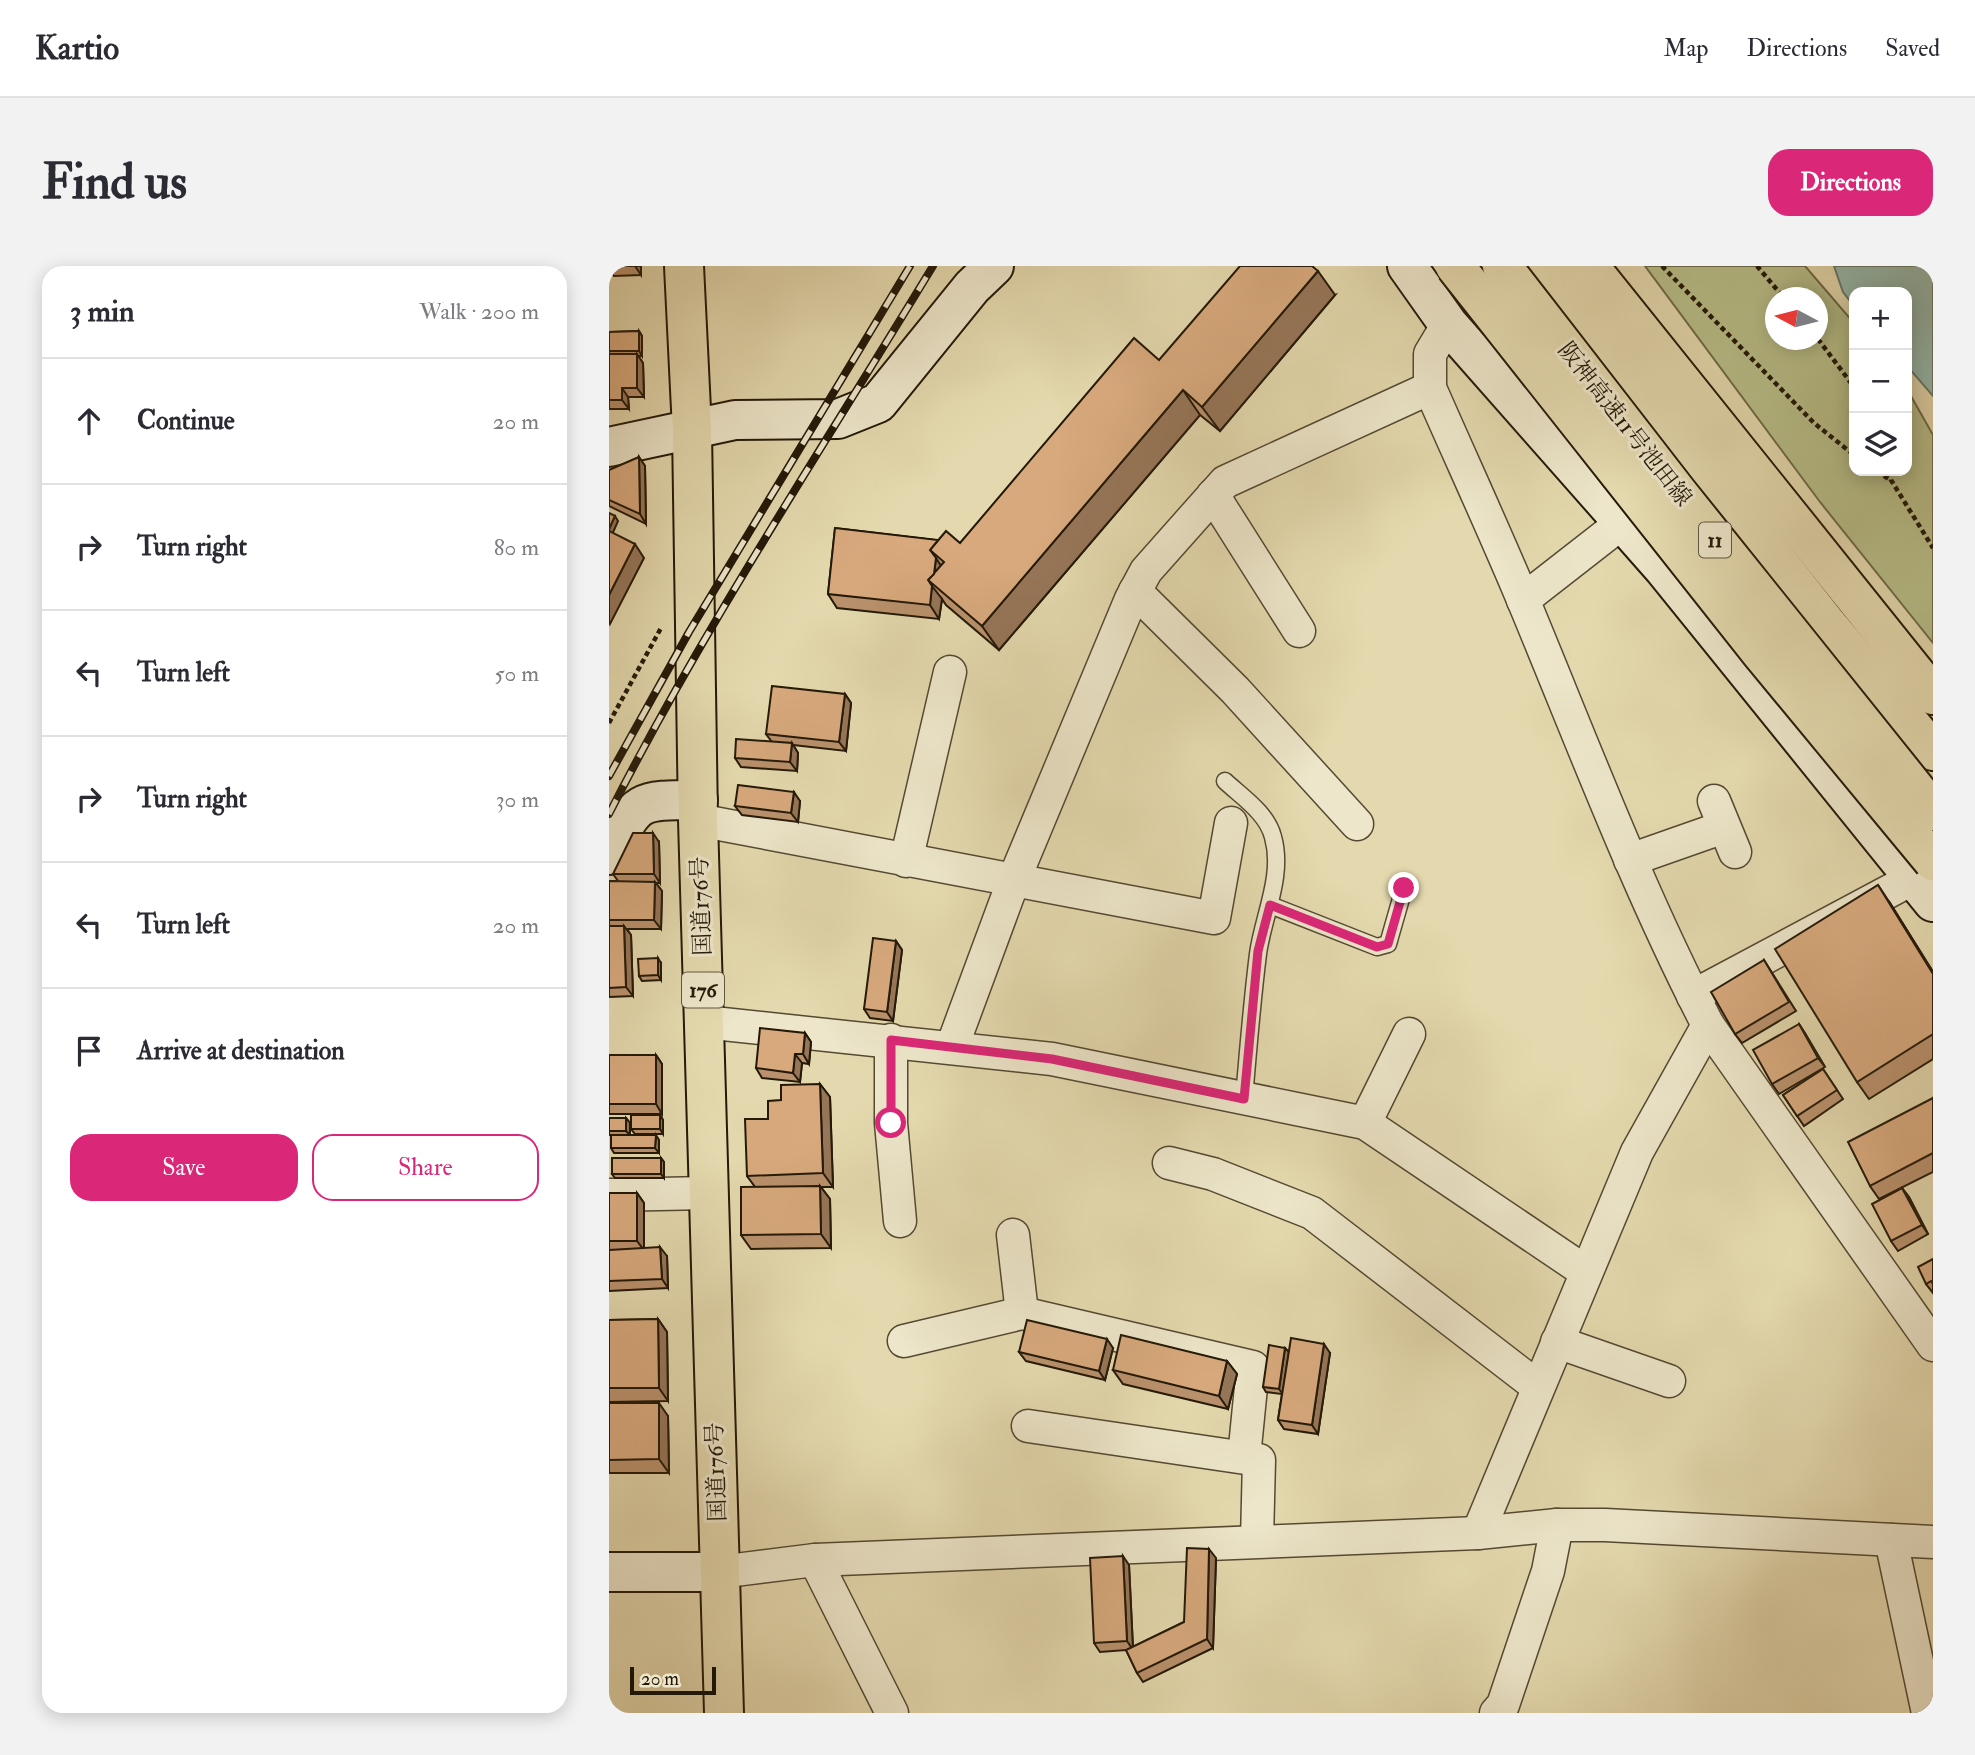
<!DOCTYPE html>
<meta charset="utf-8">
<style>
:root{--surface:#fff;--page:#f2f2f3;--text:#2b2b33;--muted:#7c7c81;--line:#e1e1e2;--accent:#db2777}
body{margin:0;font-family:"IM FELL Double Pica","Noto Serif JP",serif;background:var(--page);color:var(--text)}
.controls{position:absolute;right:21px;top:21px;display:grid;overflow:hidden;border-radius:14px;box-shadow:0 4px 18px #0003}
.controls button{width:63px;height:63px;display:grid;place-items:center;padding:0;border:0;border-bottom:2px solid var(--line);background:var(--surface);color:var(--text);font:35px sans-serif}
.compass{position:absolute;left:1156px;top:21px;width:63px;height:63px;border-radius:50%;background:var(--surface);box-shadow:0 4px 18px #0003;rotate:277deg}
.scale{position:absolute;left:21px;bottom:18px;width:86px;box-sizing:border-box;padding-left:7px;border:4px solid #241909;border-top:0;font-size:19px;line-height:24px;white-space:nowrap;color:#241909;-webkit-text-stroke:5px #ede6ca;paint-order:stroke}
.stop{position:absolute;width:21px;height:21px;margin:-16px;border:5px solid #db2777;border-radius:50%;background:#fff}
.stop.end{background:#db2777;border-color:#fff;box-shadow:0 2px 7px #0008}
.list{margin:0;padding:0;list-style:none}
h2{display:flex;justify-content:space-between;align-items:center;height:91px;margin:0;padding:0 28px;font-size:30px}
h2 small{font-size:23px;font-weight:400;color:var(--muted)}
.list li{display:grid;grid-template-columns:46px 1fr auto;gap:21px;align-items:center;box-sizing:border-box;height:126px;padding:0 28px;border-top:2px solid var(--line)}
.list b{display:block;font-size:26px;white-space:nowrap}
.list em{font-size:23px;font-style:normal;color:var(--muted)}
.actions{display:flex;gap:14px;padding:21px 28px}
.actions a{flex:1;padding:16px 0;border:2px solid var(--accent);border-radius:21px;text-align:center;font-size:24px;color:var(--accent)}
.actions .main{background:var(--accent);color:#fff}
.icon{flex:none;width:38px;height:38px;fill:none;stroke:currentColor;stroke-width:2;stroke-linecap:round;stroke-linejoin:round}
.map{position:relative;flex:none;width:1324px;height:1447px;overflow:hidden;border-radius:21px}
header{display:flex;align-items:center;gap:42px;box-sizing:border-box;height:98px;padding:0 35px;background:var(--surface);border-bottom:2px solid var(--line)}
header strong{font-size:33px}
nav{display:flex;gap:38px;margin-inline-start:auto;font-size:24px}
.intro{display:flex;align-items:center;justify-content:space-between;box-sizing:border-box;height:168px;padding:0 42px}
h1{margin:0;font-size:49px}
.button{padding:18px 32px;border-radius:21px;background:var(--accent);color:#fff;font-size:24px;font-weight:700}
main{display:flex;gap:42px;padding:0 42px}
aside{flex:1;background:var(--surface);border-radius:21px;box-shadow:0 4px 18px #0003}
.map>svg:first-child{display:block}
.green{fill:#b7be89;stroke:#6e6c49;stroke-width:2;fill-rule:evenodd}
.water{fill:#95baaf;stroke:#687a6d;stroke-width:2}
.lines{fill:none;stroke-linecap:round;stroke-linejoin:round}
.lane-casing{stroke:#544932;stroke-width:19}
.street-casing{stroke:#544932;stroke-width:35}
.secondary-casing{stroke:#241909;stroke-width:42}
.highway-casing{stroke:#241909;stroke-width:42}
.path{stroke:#241909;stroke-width:4.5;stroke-dasharray:5 3.5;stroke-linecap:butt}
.lane{stroke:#ede6ca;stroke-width:16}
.street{stroke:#ede6ca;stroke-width:32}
.secondary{stroke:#ede6ca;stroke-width:38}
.highway{stroke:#e4d9ae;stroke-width:38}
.rail-casing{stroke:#241909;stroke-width:8}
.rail{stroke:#ede6ca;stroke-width:5;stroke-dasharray:16;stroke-linecap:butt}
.highway-bridge-casing{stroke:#241909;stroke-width:42;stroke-linecap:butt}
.highway-bridge{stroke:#e4d9ae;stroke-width:38}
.wall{fill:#b9916c;stroke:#241909;stroke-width:2}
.shaded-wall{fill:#967658;stroke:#241909;stroke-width:2}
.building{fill:#d7a97d;stroke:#241909;stroke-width:2}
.route{stroke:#db2777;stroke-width:9}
.labels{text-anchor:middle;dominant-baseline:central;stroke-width:6;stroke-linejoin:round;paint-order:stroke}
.shield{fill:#ede6ca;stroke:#605643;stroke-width:2}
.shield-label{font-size:21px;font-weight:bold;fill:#241909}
.street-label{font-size:23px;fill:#241909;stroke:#ede6ca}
</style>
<header>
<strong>Kartio</strong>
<nav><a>Map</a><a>Directions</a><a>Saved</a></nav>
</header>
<div class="intro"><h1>Find us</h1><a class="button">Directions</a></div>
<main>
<aside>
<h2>3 min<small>Walk · 200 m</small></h2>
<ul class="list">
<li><svg class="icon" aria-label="ahead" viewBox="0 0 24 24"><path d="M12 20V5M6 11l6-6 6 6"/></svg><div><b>Continue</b></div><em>20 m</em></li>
<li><svg class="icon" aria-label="right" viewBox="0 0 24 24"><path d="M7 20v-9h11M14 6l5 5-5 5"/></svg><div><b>Turn right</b></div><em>80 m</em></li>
<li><svg class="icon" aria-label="left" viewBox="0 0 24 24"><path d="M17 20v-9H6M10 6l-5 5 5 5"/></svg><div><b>Turn left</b></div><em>50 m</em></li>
<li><svg class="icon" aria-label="right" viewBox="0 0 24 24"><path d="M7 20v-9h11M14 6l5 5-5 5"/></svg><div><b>Turn right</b></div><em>30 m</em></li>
<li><svg class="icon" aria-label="left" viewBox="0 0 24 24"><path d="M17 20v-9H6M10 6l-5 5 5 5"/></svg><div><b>Turn left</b></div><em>20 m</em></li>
<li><svg class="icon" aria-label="arrive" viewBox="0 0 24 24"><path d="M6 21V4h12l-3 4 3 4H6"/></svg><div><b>Arrive at destination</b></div></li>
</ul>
<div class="actions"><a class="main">Save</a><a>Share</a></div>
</aside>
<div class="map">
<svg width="1324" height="1447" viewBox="0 0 1324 1447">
<rect width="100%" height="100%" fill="#e4d9ae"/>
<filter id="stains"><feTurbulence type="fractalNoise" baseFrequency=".00286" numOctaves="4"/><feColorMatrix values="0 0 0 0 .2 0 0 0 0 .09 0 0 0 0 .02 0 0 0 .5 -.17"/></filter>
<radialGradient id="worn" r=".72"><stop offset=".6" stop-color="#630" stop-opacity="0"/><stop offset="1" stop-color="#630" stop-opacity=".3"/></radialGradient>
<path class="green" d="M1036 0H1196L1245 57V205H1298V123L1324 169V377L1211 236ZM1167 32H1209V74H1167Z"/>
<polygon class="water" points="1225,0 1324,0 1324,130 1298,100 1298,26 1245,26 1245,40 1234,26"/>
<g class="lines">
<defs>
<g id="lane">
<path d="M616 515C633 531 658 547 664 571 675 610 654 650 649 688 643 736 639 784 635 833"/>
<polyline points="661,639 768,681 779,678 795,622"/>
</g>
<g id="street">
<path d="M839 58 821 88V122C852 193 885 264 915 336 974 478 1028 622 1099 759L1324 1079"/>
<polyline points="604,229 690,365"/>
<polyline points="526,325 626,424 748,558"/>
<polyline points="914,334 1032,242"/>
<polyline points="1105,535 1126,586"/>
<polyline points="89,554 605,652 622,557"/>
<polyline points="1021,594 1115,561"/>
<polyline points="297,595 341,406"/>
<polyline points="1084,730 1305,612"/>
<polyline points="95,756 443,793 756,857 977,1006"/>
<polyline points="282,774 282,857 291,955"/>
<polyline points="343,781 404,616 522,333 537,305 616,216 821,122"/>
<polyline points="756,857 800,768"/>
<polyline points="560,897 604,908 703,947 929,1121"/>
<polyline points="0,929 99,927"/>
<polyline points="404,969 413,1047"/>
<polyline points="295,1075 413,1047 644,1101 635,1191"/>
<polyline points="948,1076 1060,1115"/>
<polyline points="419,1160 650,1194 648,1274"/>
<polyline points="869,1267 1028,886 1099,759"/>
<polyline points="1282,1274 1319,1447"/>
<polyline points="206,1294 869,1267 948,1259 996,1259 1324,1276"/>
<polyline points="110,1306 206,1294 283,1447"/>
<polyline points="887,1447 894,1439 939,1305 948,1259"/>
</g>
<g id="secondary">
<polyline points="798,0 839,58 1055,303 1324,636"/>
<polyline points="0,181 126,154 229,153 269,137 363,21 385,0"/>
<path d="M0 589C28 534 26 534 89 534"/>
<polyline points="0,1306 110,1306"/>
</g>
<g id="highway">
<polyline points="75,0 83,164 89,554 115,1447"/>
<polyline points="937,0 1217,357 1324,485"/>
<polyline points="980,0 1324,429"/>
</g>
</defs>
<use href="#lane" class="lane-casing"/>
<use href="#street" class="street-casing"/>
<use href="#secondary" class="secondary-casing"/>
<use href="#highway" class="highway-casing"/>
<g class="path">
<polyline points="1053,0 1205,157 1245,189"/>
<polyline points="1148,0 1175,32"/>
<polyline points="1209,73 1245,121"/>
<polyline points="1268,205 1281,214"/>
<polyline points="1281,205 1282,214 1324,282"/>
<polyline points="0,457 52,362"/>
</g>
<use href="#lane" class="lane"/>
<use href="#street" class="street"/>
<use href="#secondary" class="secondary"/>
<use href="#highway" class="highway"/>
<defs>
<g id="rail">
<polyline points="0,510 80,366 301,0"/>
<path d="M0 548C96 359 214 182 324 0"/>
</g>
</defs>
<use href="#rail" class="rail-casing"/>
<use href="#rail" class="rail"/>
<defs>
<g id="highway-bridge">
<polyline points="846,0 1152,387 1324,595"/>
<polyline points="893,0 1069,227 1324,545"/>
</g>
</defs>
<use href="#highway-bridge" class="highway-bridge-casing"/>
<use href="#highway-bridge" class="highway-bridge"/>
</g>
<g class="wall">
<polygon points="0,0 32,0 32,9 5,10 0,3"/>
<polygon points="726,29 611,165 591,149 390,384 337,339 333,333 330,353 228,342 219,328 226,262 351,277 550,94"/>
<polygon points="30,65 33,70 33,90 29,90 34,97 35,131 19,131 20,143 0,143 0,66"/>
<polygon points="30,191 36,200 37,258 0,240 0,204"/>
<polygon points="236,428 242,437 237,485 184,479 189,487 188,505 132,501 126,492 163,476 157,468"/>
<polygon points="191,535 189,556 133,549 126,540"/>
<polygon points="50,576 51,617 47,617 53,625 52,663 18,663 22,669 24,730 0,731 0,660 1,660 0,659 0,615 9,615 4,608"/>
<polygon points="1281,637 1324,706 1324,793 1260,833 1248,816"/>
<polygon points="287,675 293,684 284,755 261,752 255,743"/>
<polygon points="1155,694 1187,745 1133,777 1126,768"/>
<polygon points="52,697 52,714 33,715 30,710"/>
<polygon points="1190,758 1216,801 1170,828 1163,818"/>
<polygon points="196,767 202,776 200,798 193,797 191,816 153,812 147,802"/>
<polygon points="0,789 47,789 53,798 53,848 0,848"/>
<polygon points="1214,803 1234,833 1195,860 1174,829"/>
<polygon points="211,818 221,831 224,921 212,921 221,933 222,982 142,983 132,969 146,921 138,910 159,853 172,834"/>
<polygon points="1324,832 1324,906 1270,933 1261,920"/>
<polygon points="51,849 54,854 54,868 26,868 22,863"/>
<polygon points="0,852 17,852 21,857 21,869 50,874 50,887 5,887 2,882 2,869 0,869"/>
<polygon points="52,892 55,896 55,912 6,912 3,908"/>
<polygon points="1293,922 1300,931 1319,968 1289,985 1282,975"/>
<polygon points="0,927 28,927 35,937 35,982 58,990 59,1022 0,1025"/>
<polygon points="1324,993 1324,1027 1317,1018"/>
<polygon points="49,1053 58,1066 59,1135 0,1136 0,1054"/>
<polygon points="504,1082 496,1114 417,1095 410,1086"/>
<polygon points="676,1082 679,1086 721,1087 709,1168 675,1163 669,1154 673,1128 657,1126 654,1121"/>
<polygon points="618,1095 628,1108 619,1143 514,1118 504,1104"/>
<polygon points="0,1137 59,1150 60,1207 0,1207"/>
<polygon points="607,1292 604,1382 534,1416 528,1407 517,1384 491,1386 485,1377 520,1299 524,1381 575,1356"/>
</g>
<g class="shaded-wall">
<polygon points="26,0 32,0 32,9"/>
<polygon points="709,5 726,29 611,165 593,141"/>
<polygon points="30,65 33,70 33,90 30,85"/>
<polygon points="28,88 34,97 35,131 28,122"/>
<polygon points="13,122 19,131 20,143 13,134"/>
<polygon points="574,124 591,149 390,384 373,360"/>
<polygon points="30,191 36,200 37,258 31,248"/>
<polygon points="6,250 9,255 2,271 0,269 0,263"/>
<polygon points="26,278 35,292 1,358 0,355 0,329"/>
<polygon points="327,292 336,306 324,318"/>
<polygon points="323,320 333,333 330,353 321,339"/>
<polygon points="236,428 242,437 237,485 230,476"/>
<polygon points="183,477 189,487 188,505 181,496"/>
<polygon points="185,526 191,535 189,556 182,547"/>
<polygon points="44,567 50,576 51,617 45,608"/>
<polygon points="46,616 53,625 52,663 45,654"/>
<polygon points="1269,619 1281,637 1324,706 1324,708"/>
<polygon points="15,660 22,669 24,730 17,721"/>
<polygon points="287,675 293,684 284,755 278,746"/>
<polygon points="49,692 52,697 52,714 49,709"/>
<polygon points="1190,758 1196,767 1216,801 1209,792"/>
<polygon points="196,767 202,776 200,798 194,788"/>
<polygon points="186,788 193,797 191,816 184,807"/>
<polygon points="47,789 53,798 53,848 47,838"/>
<polygon points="211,818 221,831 224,921 214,907"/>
<polygon points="51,849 54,854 54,868 51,863"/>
<polygon points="17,852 21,857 21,869 17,865"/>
<polygon points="47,869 50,874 50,887 46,882"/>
<polygon points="52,892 55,896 55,912 52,908"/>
<polygon points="211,920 221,933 222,982 212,968"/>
<polygon points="1293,922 1300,931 1319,968 1313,959"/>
<polygon points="28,927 35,937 35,984 28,975"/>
<polygon points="51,981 58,990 59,1022 53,1013"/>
<polygon points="49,1053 58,1066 59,1135 50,1122"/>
<polygon points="498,1073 504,1082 496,1114 490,1105"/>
<polygon points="715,1078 721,1087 709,1168 703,1159"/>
<polygon points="676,1082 680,1086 674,1128 670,1123"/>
<polygon points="618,1095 628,1108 619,1143 610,1130"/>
<polygon points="50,1137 59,1150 60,1207 50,1193"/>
<polygon points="600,1283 607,1292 604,1382 598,1373"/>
<polygon points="514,1290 520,1299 524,1384 518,1375"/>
</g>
<g class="building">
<polygon points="631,0 703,0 709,5 593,141 574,124 373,360 319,314 335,296 321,284 337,265 351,277 525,72 550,94"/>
<polygon points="30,65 30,85 0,85 0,66"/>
<polygon points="0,88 28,88 28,122 13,122 13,134 0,134"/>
<polygon points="30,191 31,248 0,234 0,204"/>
<polygon points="0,247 6,250 0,263"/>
<polygon points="226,262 329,274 321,284 327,292 325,308 319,314 323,320 321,339 219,328"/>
<polygon points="0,265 26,278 0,329"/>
<polygon points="163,420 236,428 230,476 157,468"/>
<polygon points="127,473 183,477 181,496 126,492"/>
<polygon points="129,519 185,526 182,547 126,540"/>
<polygon points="24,567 44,567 45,608 4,608"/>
<polygon points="0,615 46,616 45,654 0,654"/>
<polygon points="1269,619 1324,708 1324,768 1248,816 1166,683"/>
<polygon points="0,660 15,660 17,721 0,722"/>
<polygon points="264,672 287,675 278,746 255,743"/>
<polygon points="49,692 49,709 30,710 29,693"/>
<polygon points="1155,694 1180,736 1126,768 1102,726"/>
<polygon points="1190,758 1209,792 1163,818 1144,784"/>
<polygon points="151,762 196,767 194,788 186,788 184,807 147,802"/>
<rect x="0" y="789" width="47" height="49"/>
<polygon points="1214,803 1228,824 1188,850 1174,829"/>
<polygon points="211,818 214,907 138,910 136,853 159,853 159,835 172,834 172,819"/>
<polygon points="1324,832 1324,887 1261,920 1239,876"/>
<rect x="22" y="849" width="29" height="14"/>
<rect x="0" y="852" width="17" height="13"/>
<polygon points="2,869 47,869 46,882 2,882"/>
<rect x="3" y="892" width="49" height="16"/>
<polygon points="211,920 212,968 132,969 132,921"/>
<polygon points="1293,922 1313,959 1282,975 1263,938"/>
<rect x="0" y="927" width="28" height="48"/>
<polygon points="51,981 53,1013 0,1015 0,984"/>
<polygon points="1324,993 1324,1018 1322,1015 1317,1018 1309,1001"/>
<polygon points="49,1053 50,1122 0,1122 0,1054"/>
<polygon points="418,1054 498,1073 490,1105 410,1086"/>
<polygon points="512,1069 618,1095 610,1130 504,1104"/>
<polygon points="682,1072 715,1078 703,1159 669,1154"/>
<polygon points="660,1079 676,1082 670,1123 654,1121"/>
<polygon points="0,1137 50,1137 50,1193 0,1194"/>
<polygon points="578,1282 600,1283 598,1373 528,1407 517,1384 575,1356"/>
<polygon points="514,1290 518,1375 485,1377 481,1292"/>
</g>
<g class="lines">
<polyline class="route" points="282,857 282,774 443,793 635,833 649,685 661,639 768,681 779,678 795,622"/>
</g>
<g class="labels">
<g class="shield">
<rect x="1090" y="256.5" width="32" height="35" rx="5"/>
<rect x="73" y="706.5" width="42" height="35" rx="5"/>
</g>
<g class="shield-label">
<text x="1106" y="274">11</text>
<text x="94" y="724">176</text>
</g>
<g class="street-label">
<text transform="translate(1016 158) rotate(52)">阪神高速11号池田線</text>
<text transform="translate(92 640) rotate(-92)">国道176号</text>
<text transform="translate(107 1206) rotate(-92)">国道176号</text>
</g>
</g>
<rect width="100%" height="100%" filter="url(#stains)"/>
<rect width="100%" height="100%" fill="url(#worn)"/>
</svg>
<div class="controls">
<button>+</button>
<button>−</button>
<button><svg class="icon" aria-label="layers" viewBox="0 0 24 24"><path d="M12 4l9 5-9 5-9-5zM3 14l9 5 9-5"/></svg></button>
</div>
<svg class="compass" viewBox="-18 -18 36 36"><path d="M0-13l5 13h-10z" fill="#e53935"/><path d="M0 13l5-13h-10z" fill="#7c7c81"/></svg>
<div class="scale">20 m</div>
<div class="stop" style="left:282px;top:857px"></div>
<div class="stop end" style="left:795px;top:622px"></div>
</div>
</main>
